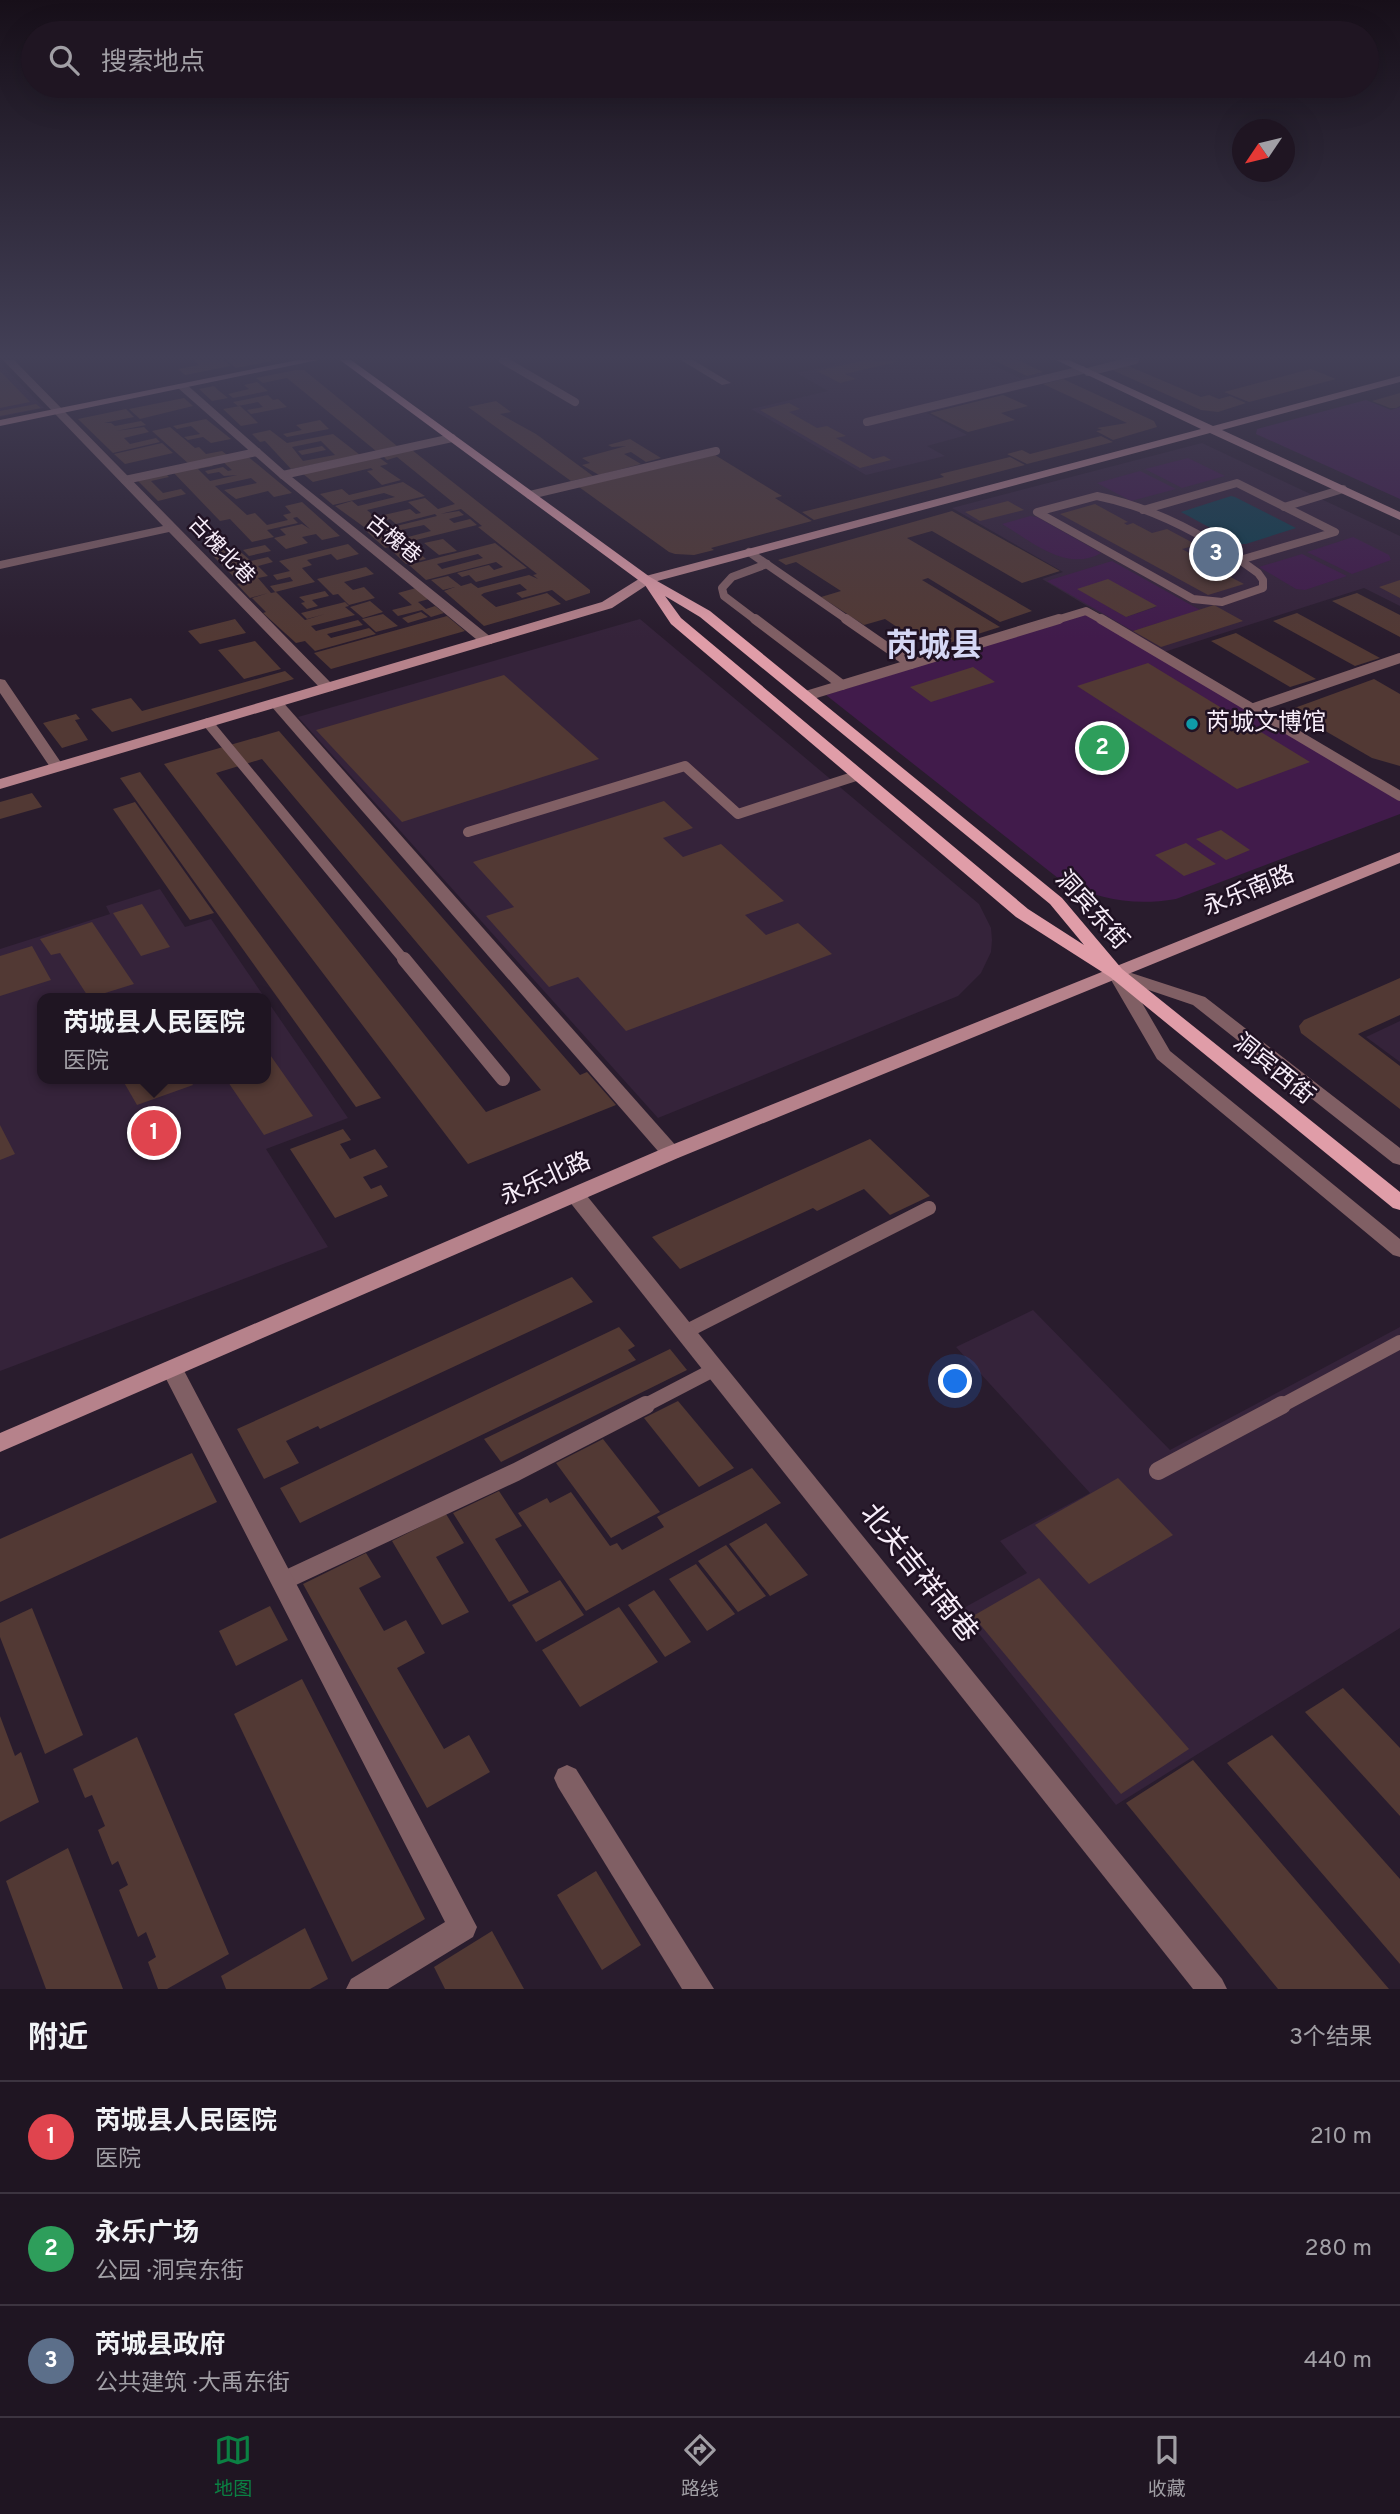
<!DOCTYPE html>
<html lang="zh">
<meta charset="utf-8">
<style>
:root{--surface:#1f1522;--page:#2c222f;--text:#f1f3f6;--muted:#a19fa5;--line:#3c3440;--accent:#0b8043}
body{margin:0;font-family:Overpass,"Noto Sans SC",sans-serif;background:var(--page);color:var(--text)}
.compass{position:absolute;left:1232px;top:119px;width:63px;height:63px;border-radius:50%;background:var(--surface);box-shadow:0 7px 28px #0002;rotate:235deg}
.you{position:absolute;left:956px;top:1382px;width:24px;height:24px;margin:-18px;border:5px solid #fff;border-radius:50%;background:#1a73e8;box-shadow:0 0 0 10px #1a73e833}
.badge{display:grid;place-items:center;width:46px;height:46px;border-radius:50%;background:var(--accent);color:#fff;font-size:23px;font-weight:700}
.pin{position:absolute;translate:-50% -50%;border:4px solid #fff;box-shadow:0 2px 7px #0006}
.popup{position:absolute;left:37px;top:993px;width:234px;height:91px;box-sizing:border-box;display:grid;place-content:center;border-radius:14px;background:var(--surface);filter:drop-shadow(0 2px 5px #0005);font-size:23px;white-space:nowrap;color:var(--muted)}
.popup b{font-size:26px;color:var(--text)}
.popup::after{content:'';position:absolute;left:50%;top:100%;margin-left:-14px;border:14px solid transparent;border-top-color:var(--surface)}
.list{margin:0;padding:0;list-style:none}
h2{display:flex;justify-content:space-between;align-items:center;height:91px;margin:0;padding:0 28px;font-size:30px}
h2 small{font-size:23px;font-weight:400;color:var(--muted)}
.list li{display:grid;grid-template-columns:46px 1fr auto;gap:21px;align-items:center;box-sizing:border-box;height:112px;padding:0 28px;border-top:2px solid var(--line)}
.list b{display:block;font-size:26px;white-space:nowrap}
.list p{margin:0;font-size:23px;white-space:nowrap;color:var(--muted)}
.list em{font-size:23px;font-style:normal;color:var(--muted)}
.icon{flex:none;width:38px;height:38px;fill:none;stroke:currentColor;stroke-width:2;stroke-linecap:round;stroke-linejoin:round}
.map{position:relative;flex:none;width:1400px;height:1989px;overflow:hidden}
.search{position:absolute;background:var(--surface);box-shadow:0 7px 28px #0002;left:21px;right:21px;top:21px;height:77px;display:flex;align-items:center;gap:18px;box-sizing:border-box;padding:0 24px;border-radius:38px;color:var(--muted);font-size:26px}
.sheet{height:427px;background:var(--surface)}
nav{display:flex;justify-content:space-around;align-items:center;box-sizing:border-box;height:98px;border-top:2px solid var(--line);background:var(--surface);font-size:19px;color:var(--muted)}
nav a{display:grid;justify-items:center;gap:4px}
nav .on{color:var(--accent)}
.map>svg:first-child{display:block}
.built{fill:#35233a}
.green{fill:#411b4b;fill-rule:evenodd}
.water{fill:#0f3f4f}
.building{fill:#523934;fill-rule:evenodd}
.lines{fill:none;stroke-linecap:round;stroke-linejoin:round}
.lane-far3{stroke:#805f64;stroke-width:8}
.lane-far2{stroke:#805f64;stroke-width:10}
.lane-far1{stroke:#805f64;stroke-width:14}
.lane{stroke:#805f64;stroke-width:18}
.street{fill:#805f64;fill-rule:evenodd}
.secondary{fill:#b6828b;fill-rule:evenodd}
.primary{fill:#e09da8;fill-rule:evenodd}
.culture-dot{fill:#0f9aa8;stroke:#201223;stroke-width:2.5}
.labels{text-anchor:middle;dominant-baseline:central;stroke-width:5;stroke-linejoin:round;paint-order:stroke}
.far-street-label{font-size:21px;fill:#f7edf9;stroke:#201223}
.poi-label{font-size:24px;fill:#f7edf9;stroke:#201223;text-anchor:start}
.street-label{font-size:24px;fill:#f7edf9;stroke:#201223}
.near-street-label{font-size:28px;fill:#f7edf9;stroke:#201223}
.far-town-label{font-size:32px;font-weight:bold;fill:#d5d7f4;stroke:#201223}
</style>
<div class="map">
<svg width="1400" height="1989" viewBox="0 0 1400 1989">
<rect width="100%" height="100%" fill="#291c2d"/>
<g class="built">
<polygon points="854,360 983,360 1020,378 1041,373 1057,380 927,413 967,435 927,446 945,456 866,475 751,409 828,391 797,373"/>
<polygon points="0,363 44,408 0,417"/>
<polygon points="1202,443 1400,536 1400,606 1364,588 1164,652 1042,579 1063,572 952,508"/>
<polygon points="640,619 979,904 991,928 992,940 991,952 981,973 958,996 658,1118 298,717"/>
<polygon points="160,889 185,927 211,919 265,998 42,998 42,1079 266,1079 266,999 348,1118 266,1149 328,1247 0,1371 0,949 110,914 106,906"/>
<polygon points="1400,1021 1400,1062 1366,1037"/>
<polygon points="1033,1310 1170,1450 1400,1327 1400,1628 1116,1805 960,1610 1027,1573 1000,1541 1090,1493 956,1347"/>
</g>
<g class="green">
<polygon points="1366,400 1391,410 1400,407 1400,499 1256,434 1257,429"/>
<polygon points="1188,458 1225,476 1182,488 1145,469"/>
<polygon points="1140,471 1176,489 1131,501 1097,483"/>
<path d="M1030 516 1037 517 1101 553C1067 573 1031 541 1002 524Z"/>
<polygon points="1353,537 1389,555 1391,560 1352,574 1307,552"/>
<polygon points="1302,554 1347,576 1305,590 1296,589 1259,567"/>
<path d="M1112 561 1200 610 1133 631 1047 581ZM1078 589 1156 606V607L1126 617Z"/>
<path d="M1085 614 1400 801V814L1176 899C1134 906 1101 900 1063 882L826 695Z"/>
</g>
<polygon class="water" points="1231,496 1235,497 1296,528 1246,544 1240,544 1181,512"/>
<g class="building">
<polygon points="193,360 223,360 231,366 185,375 178,369 199,365"/>
<polygon points="225,360 271,360 271,361 236,368"/>
<polygon points="866,360 900,361 845,374 856,379 840,383 817,371"/>
<polygon points="993,360 1018,360 1043,372 1027,376"/>
<polygon points="1126,365 1201,397 1209,395 1219,399 1230,396 1246,403 1218,412 1201,410 1110,369"/>
<polygon points="1311,369 1336,379 1249,402 1224,392"/>
<polygon points="296,370 304,370 397,446 376,451 287,378 263,383 256,378"/>
<polygon points="0,371 30,402 0,408"/>
<polygon points="1063,379 1154,421 1157,427 1113,440 1096,431 1102,430 1097,428 1127,423 1043,384"/>
<polygon points="257,382 268,391 233,398 228,394 249,389 244,385"/>
<polygon points="214,386 218,390 228,398 212,401 199,389"/>
<polygon points="1400,393 1400,406 1396,408 1390,408 1372,401"/>
<polygon points="268,395 273,400 278,399 287,407 251,414 247,410 263,407 258,402 238,406 233,402"/>
<polygon points="1003,395 1028,406 1001,413 1015,420 968,432 930,413"/>
<polygon points="184,398 193,406 140,419 129,409"/>
<polygon points="496,401 511,412 500,414 536,434 593,476 571,481 468,407"/>
<polygon points="789,403 800,409 789,412 817,428 827,426 846,436 836,438 873,459 884,456 891,460 860,468 760,410"/>
<polygon points="36,404 41,408 0,416 0,411"/>
<polygon points="240,406 249,414 258,423 241,426 223,409"/>
<polygon points="126,409 134,417 104,423 111,423 115,426 141,421 146,425 116,431 144,427 149,432 124,438 130,444 156,438 160,442 113,453 78,419"/>
<polygon points="206,419 231,439 211,443 203,437 188,440 184,437 200,434 191,426 177,429 173,426"/>
<polygon points="320,420 329,429 287,437 283,434 302,430 296,425"/>
<polygon points="170,427 195,448 199,447 206,454 222,451 227,455 189,464 152,431"/>
<path d="M270 430 287 443 333 434 360 455 291 469 265 441 260 442 252 434ZM321 441 335 455 303 461 292 447Z"/>
<polygon points="1101,436 1113,442 1027,464 1007,454 1022,450 1030,454"/>
<polygon points="630,439 661,458 646,462 631,452 624,454 641,464 599,475 582,465 590,463 582,458 626,446 612,447 608,445"/>
<polygon points="162,443 173,453 125,464 114,454"/>
<polygon points="322,446 326,450 302,455 298,451"/>
<polygon points="412,450 590,590 590,593 566,601 552,590 522,598 516,593 527,590 520,584 484,593 481,595 496,607 547,593 561,604 484,626 444,591 455,587 443,590 431,580 448,576 461,586 471,583 478,588 529,575 538,579 533,575 537,574 478,527 482,526 461,509 440,514 459,511 464,515 449,519 454,523 470,519 477,525 408,542 404,538 431,531 424,525 392,532 404,543 385,548 366,531 378,528 385,534 389,533 384,529 437,516 435,514 396,524 390,519 364,527 335,506 352,501 358,506 395,497 384,493 333,505 320,494 342,489 349,495 403,482 425,496 367,510 375,517 410,509 416,514 421,513 408,502 425,498 438,509 455,504 397,457 387,460 382,455"/>
<polygon points="246,455 292,493 274,497 268,491 236,499 224,490 257,483 251,478 215,486 247,515 255,513 267,525 288,520 283,515 291,513 285,506 302,502 340,536 322,540 316,534 302,537 308,543 286,549 274,538 286,535 280,529 302,524 310,529 297,517 293,518 298,523 267,530 274,537 252,542 230,519 220,521 172,471 210,463 213,466 198,469 210,481 237,475 224,476 219,472 208,474 205,471 223,467 228,471 232,470 222,461"/>
<polygon points="715,455 782,496 775,498 812,521 711,548 714,550 694,555 675,554 669,552 579,487"/>
<polygon points="377,456 388,464 380,466 401,480 382,485 367,471 373,470 371,468 313,482 302,473"/>
<polygon points="1010,457 1025,465 814,520 802,512 944,477 940,474"/>
<polygon points="164,472 169,477 151,481 163,493 181,489 186,494 158,501 136,479"/>
<polygon points="1008,501 1024,510 980,521 965,512"/>
<polygon points="1095,504 1128,522 1124,523 1127,525 1133,523 1152,533 1167,529 1197,545 1182,549 1202,560 1196,562 1203,566 1207,565 1244,584 1208,595 1060,514"/>
<polygon points="952,511 1060,571 1022,583 932,531 907,538 1032,611 1000,622 928,578 922,580 1000,627 930,649 885,619 864,625 821,597 841,591 796,562 786,565 778,560"/>
<polygon points="443,539 457,551 439,555 424,543"/>
<path d="M495 543 527 568 476 582 469 575 462 577 457 573 489 565 494 570 503 567 496 562 426 580 409 565ZM478 554 483 558 442 569 437 564Z"/>
<polygon points="348,544 359,554 337,560 331,554 307,560 312,565 302,568 315,582 275,592 270,586 293,581 290,577 277,580 273,575 290,571 279,561"/>
<polygon points="409,544 426,559 406,564 390,549"/>
<polygon points="265,545 271,551 249,556 243,550"/>
<polygon points="235,547 251,561 268,557 273,562 258,566 268,576 258,578 271,593 276,592 305,620 325,614 307,619 301,613 345,602 349,606 345,607 355,615 311,626 316,631 358,620 363,625 327,634 331,638 369,628 376,634 315,651 305,641 296,643 263,613 266,612 252,598 268,593 250,598 237,584 240,583 210,553"/>
<polygon points="366,567 374,574 344,582 353,590 364,587 375,598 349,605 338,594 333,595 317,579"/>
<polygon points="1108,579 1157,606 1126,617 1077,589"/>
<polygon points="1400,580 1400,598 1379,587"/>
<polygon points="416,588 429,599 418,602 426,609 435,606 444,613 431,617 422,610 398,616 392,610 412,605 398,593"/>
<polygon points="325,591 329,596 312,600 318,606 307,609 301,603 305,602 299,597"/>
<polygon points="1357,593 1400,615 1400,637 1332,601"/>
<polygon points="370,601 383,612 363,618 350,607"/>
<polygon points="1214,605 1243,621 1161,647 1133,631"/>
<polygon points="421,612 428,617 408,623 402,618"/>
<polygon points="1297,613 1380,658 1355,666 1273,621"/>
<polygon points="383,614 398,626 376,632 362,619"/>
<polygon points="447,616 465,631 331,669 314,653"/>
<polygon points="235,619 246,633 200,644 188,631"/>
<polygon points="1236,633 1316,679 1290,687 1211,641"/>
<polygon points="255,641 281,669 244,679 218,650"/>
<polygon points="1148,663 1310,762 1237,789 1077,686"/>
<polygon points="973,667 995,682 931,702 910,687"/>
<polygon points="285,671 294,679 112,732 91,709 131,698 142,711"/>
<polygon points="504,675 599,759 402,822 316,730"/>
<polygon points="1374,679 1400,694 1400,766 1372,758 1289,710"/>
<polygon points="76,714 80,719 75,720 88,740 62,748 43,723"/>
<path d="M279 731 580 1075 587 1072 616 1105 468 1164 164 764ZM262 759 541 1090 486 1112 216 773Z"/>
<polygon points="140,772 381,1098 356,1107 120,778"/>
<polygon points="32,793 42,807 0,819 0,802"/>
<polygon points="664,801 693,828 663,838 683,857 721,844 784,901 745,915 766,935 798,923 832,954 626,1031 578,977 549,987 486,916 514,907 473,862"/>
<polygon points="135,802 214,913 190,920 113,809"/>
<polygon points="1221,830 1250,850 1226,860 1196,839"/>
<polygon points="1186,843 1216,864 1184,876 1155,855"/>
<polygon points="142,904 170,947 141,956 113,913"/>
<polygon points="92,922 134,984 89,998 60,953 51,955 40,939"/>
<polygon points="32,946 51,980 0,996 0,956"/>
<polygon points="1400,978 1400,1015 1358,1034 1400,1066 1400,1109 1301,1033 1299,1026 1304,1020"/>
<polygon points="266,1049 313,1116 264,1135 226,1079 266,1079"/>
<polygon points="122,1079 189,1079 193,1085 137,1105"/>
<polygon points="0,1125 15,1154 0,1160"/>
<polygon points="343,1129 351,1140 340,1144 350,1159 375,1149 388,1167 363,1177 371,1189 381,1185 388,1196 335,1218 290,1149"/>
<polygon points="870,1139 930,1196 890,1215 864,1189 817,1211 813,1208 680,1269 652,1237"/>
<polygon points="572,1277 593,1302 320,1429 318,1426 286,1441 299,1463 264,1479 237,1429"/>
<polygon points="619,1327 635,1346 628,1350 636,1360 300,1523 280,1488"/>
<polygon points="670,1349 687,1370 501,1462 484,1439"/>
<polygon points="678,1401 734,1468 699,1487 644,1418"/>
<polygon points="603,1439 660,1512 611,1538 556,1463"/>
<polygon points="192,1453 217,1502 0,1602 0,1539"/>
<polygon points="752,1468 781,1503 586,1611 518,1513 547,1498 550,1503 571,1492 610,1546 617,1543 622,1550 664,1527 657,1517"/>
<polygon points="1118,1478 1173,1535 1089,1584 1035,1525"/>
<polygon points="499,1491 522,1526 495,1539 529,1592 509,1602 453,1513"/>
<polygon points="446,1514 464,1543 436,1557 469,1612 442,1625 392,1541"/>
<polygon points="766,1523 808,1575 770,1596 729,1544"/>
<polygon points="726,1545 766,1596 738,1612 698,1561"/>
<polygon points="366,1553 381,1577 359,1588 384,1631 406,1620 425,1653 397,1668 444,1749 469,1735 490,1772 427,1808 303,1584"/>
<polygon points="696,1564 735,1614 707,1631 669,1579"/>
<polygon points="1039,1578 1189,1749 1121,1794 973,1616"/>
<polygon points="560,1580 584,1615 536,1642 512,1605"/>
<polygon points="654,1590 691,1642 665,1657 628,1605"/>
<polygon points="270,1606 288,1640 236,1666 219,1631"/>
<polygon points="619,1607 658,1662 580,1707 542,1650"/>
<polygon points="32,1608 83,1735 45,1754 0,1637 0,1623"/>
<polygon points="302,1679 425,1919 352,1962 234,1714"/>
<polygon points="1343,1688 1400,1748 1400,1816 1305,1712"/>
<polygon points="0,1716 15,1756 21,1752 39,1802 0,1822"/>
<polygon points="1272,1735 1400,1879 1400,1964 1227,1763"/>
<polygon points="137,1737 229,1954 167,1989 158,1989 148,1962 156,1957 146,1932 138,1937 119,1890 128,1885 118,1861 112,1865 98,1830 105,1826 92,1795 85,1798 73,1769"/>
<polygon points="1193,1760 1389,1989 1278,1989 1126,1803"/>
<polygon points="68,1848 123,1989 46,1989 6,1881"/>
<polygon points="596,1871 641,1945 602,1970 557,1895"/>
<polygon points="305,1928 328,1979 310,1989 226,1989 221,1976"/>
<polygon points="492,1931 524,1989 445,1989 434,1967"/>
</g>
<g class="lines">
<g class="lane-far3">
<polyline points="503,360 575,402"/>
<polyline points="1088,372 1135,360"/>
<polyline points="867,422 1082,370"/>
<polyline points="283,475 452,438"/>
<polyline points="125,480 257,452"/>
<polyline points="530,495 716,451"/>
<path d="M1097 496C1153 507 1213 539 1258 573L1263 580V588L1222 602 1193 599 1037 512Z"/>
<polyline points="1284,507 1343,489"/>
<polyline points="1143,510 1237,483 1335,532 1240,560"/>
<polyline points="749,552 849,621"/>
<polyline points="757,621 724,596 722,588 732,577 767,564"/>
<polyline points="1053,621 1086,611 1104,621"/>
</g>
<g class="lane-far2">
<polyline points="755,619 842,685"/>
<polyline points="846,619 911,664"/>
<polyline points="1101,619 1400,796"/>
<polyline points="806,696 1059,619"/>
<polyline points="1254,708 1400,658"/>
<polyline points="208,723 405,961"/>
<polyline points="468,832 685,766 738,814 859,775"/>
</g>
<g class="lane-far1">
<polyline points="404,959 503,1079"/>
<polyline points="685,1332 929,1208"/>
<polyline points="642,1407 715,1369"/>
<polyline points="1279,1407 1400,1342"/>
</g>
<g class="lane">
<polyline points="1158,1471 1282,1405"/>
<polyline points="283,1581 516,1472 646,1405"/>
</g>
<g class="street">
<polygon points="3,360 14,360 333,685 333,691 323,691 169,532 0,569 0,561 163,526"/>
<polygon points="681,360 693,360 731,383 722,385"/>
<polygon points="178,384 186,384 287,473 492,638 492,644 482,644 279,477 178,388"/>
<polygon points="0,679 5,680 64,767 62,770 52,770 50,767 0,693"/>
<polygon points="276,699 281,700 678,1148 681,1153 678,1158 664,1158 271,706 271,700"/>
<polygon points="1116,968 1205,997 1400,1148 1400,1165 1393,1163 1193,1005 1131,984 1170,1051 1400,1239 1400,1257 1393,1255 1157,1059 1107,973"/>
<polygon points="576,1189 583,1191 1222,1979 1227,1989 1193,1989 569,1201 566,1196 569,1191"/>
<polygon points="172,1361 180,1363 477,1927 473,1937 388,1989 346,1989 351,1979 445,1922 161,1369 164,1363"/>
<polygon points="567,1765 576,1769 714,1989 682,1989 558,1787 554,1778 558,1769"/>
</g>
<g class="secondary">
<polygon points="298,360 318,360 0,426 0,420"/>
<polygon points="1056,360 1069,360 1213,426 1400,376 1400,382 1222,430 1400,512 1400,520 1210,433 650,583 612,608 0,789 0,779 602,602 642,577 1201,429"/>
<polygon points="1400,852 1400,863 678,1158 0,1452 0,1433 664,1148"/>
</g>
<path class="primary" d="M340 360H351L650 577 710 611 1062 898 1122 969 1400 1192V1210L1393 1208 1110 977 1016 917 671 624 645 585ZM665 596 700 617 1050 904 1084 945 1028 909 681 618Z"/>
</g>
<linearGradient id="sky" x2="0" y2="1"><stop stop-color="#170f19"/><stop offset="0.56" stop-color="#434057"/><stop offset="1" stop-color="#434057" stop-opacity="0"/></linearGradient>
<rect width="1400" height="638" fill="url(#sky)"/>
<circle class="culture-dot" cx="1192" cy="724" r="7"/>
<g class="labels">
<g class="far-street-label">
<text transform="translate(393 540) rotate(39)">古槐巷</text>
<text transform="translate(221 551) rotate(46)">古槐北巷</text>
</g>
<g class="poi-label">
<text x="1206" y="724">芮城文博馆</text>
</g>
<g class="street-label">
<text transform="translate(1249 892) rotate(-22)">永乐南路</text>
<text transform="translate(1091 911) rotate(48)">洞宾东街</text>
<text transform="translate(1273 1070) rotate(39)">洞宾西街</text>
<text transform="translate(546 1180) rotate(-24)">永乐北路</text>
</g>
<g class="near-street-label">
<text transform="translate(918 1574) rotate(51)">北关吉祥南巷</text>
</g>
<g class="far-town-label">
<text x="934" y="648">芮城县</text>
</g>
</g>
</svg>
<svg class="compass" viewBox="-18 -18 36 36"><path d="M0-13l5 13h-10z" fill="#e53935"/><path d="M0 13l5-13h-10z" fill="#a19fa5"/></svg>
<div class="you"></div>
<div class="pin badge" style="left:154px;top:1133px;background:#e0444e">1</div>
<div class="popup"><b>芮城县人民医院</b>医院</div>
<div class="pin badge" style="left:1102px;top:748px;background:#2e9e5b">2</div>
<div class="pin badge" style="left:1216px;top:554px;background:#5c6f8a">3</div>
<div class="search"><svg class="icon" aria-label="search" viewBox="0 0 24 24"><circle cx="10" cy="10" r="6"/><path d="M15 15l6 6"/></svg>搜索地点</div>
</div>
<section class="sheet">
<h2>附近<small>3个结果</small></h2>
<ul class="list">
<li><span class="badge" style="background:#e0444e">1</span><div><b>芮城县人民医院</b><p>医院</p></div><em>210 m</em></li>
<li><span class="badge" style="background:#2e9e5b">2</span><div><b>永乐广场</b><p>公园 · 洞宾东街</p></div><em>280 m</em></li>
<li><span class="badge" style="background:#5c6f8a">3</span><div><b>芮城县政府</b><p>公共建筑 · 大禹东街</p></div><em>440 m</em></li>
</ul>
</section>
<nav>
<a class="on"><svg class="icon" aria-label="map" viewBox="0 0 24 24"><path d="M3 6l6-2 6 2 6-2v14l-6 2-6-2-6 2zM9 4v14M15 6v14"/></svg>地图</a>
<a><svg class="icon" aria-label="directions" viewBox="0 0 24 24"><path d="M12 3l9 9-9 9-9-9zM9 14v-3h6M13 9l2 2-2 2"/></svg>路线</a>
<a><svg class="icon" aria-label="saved" viewBox="0 0 24 24"><path d="M7 4h10v16l-5-4-5 4z"/></svg>收藏</a>
</nav>
